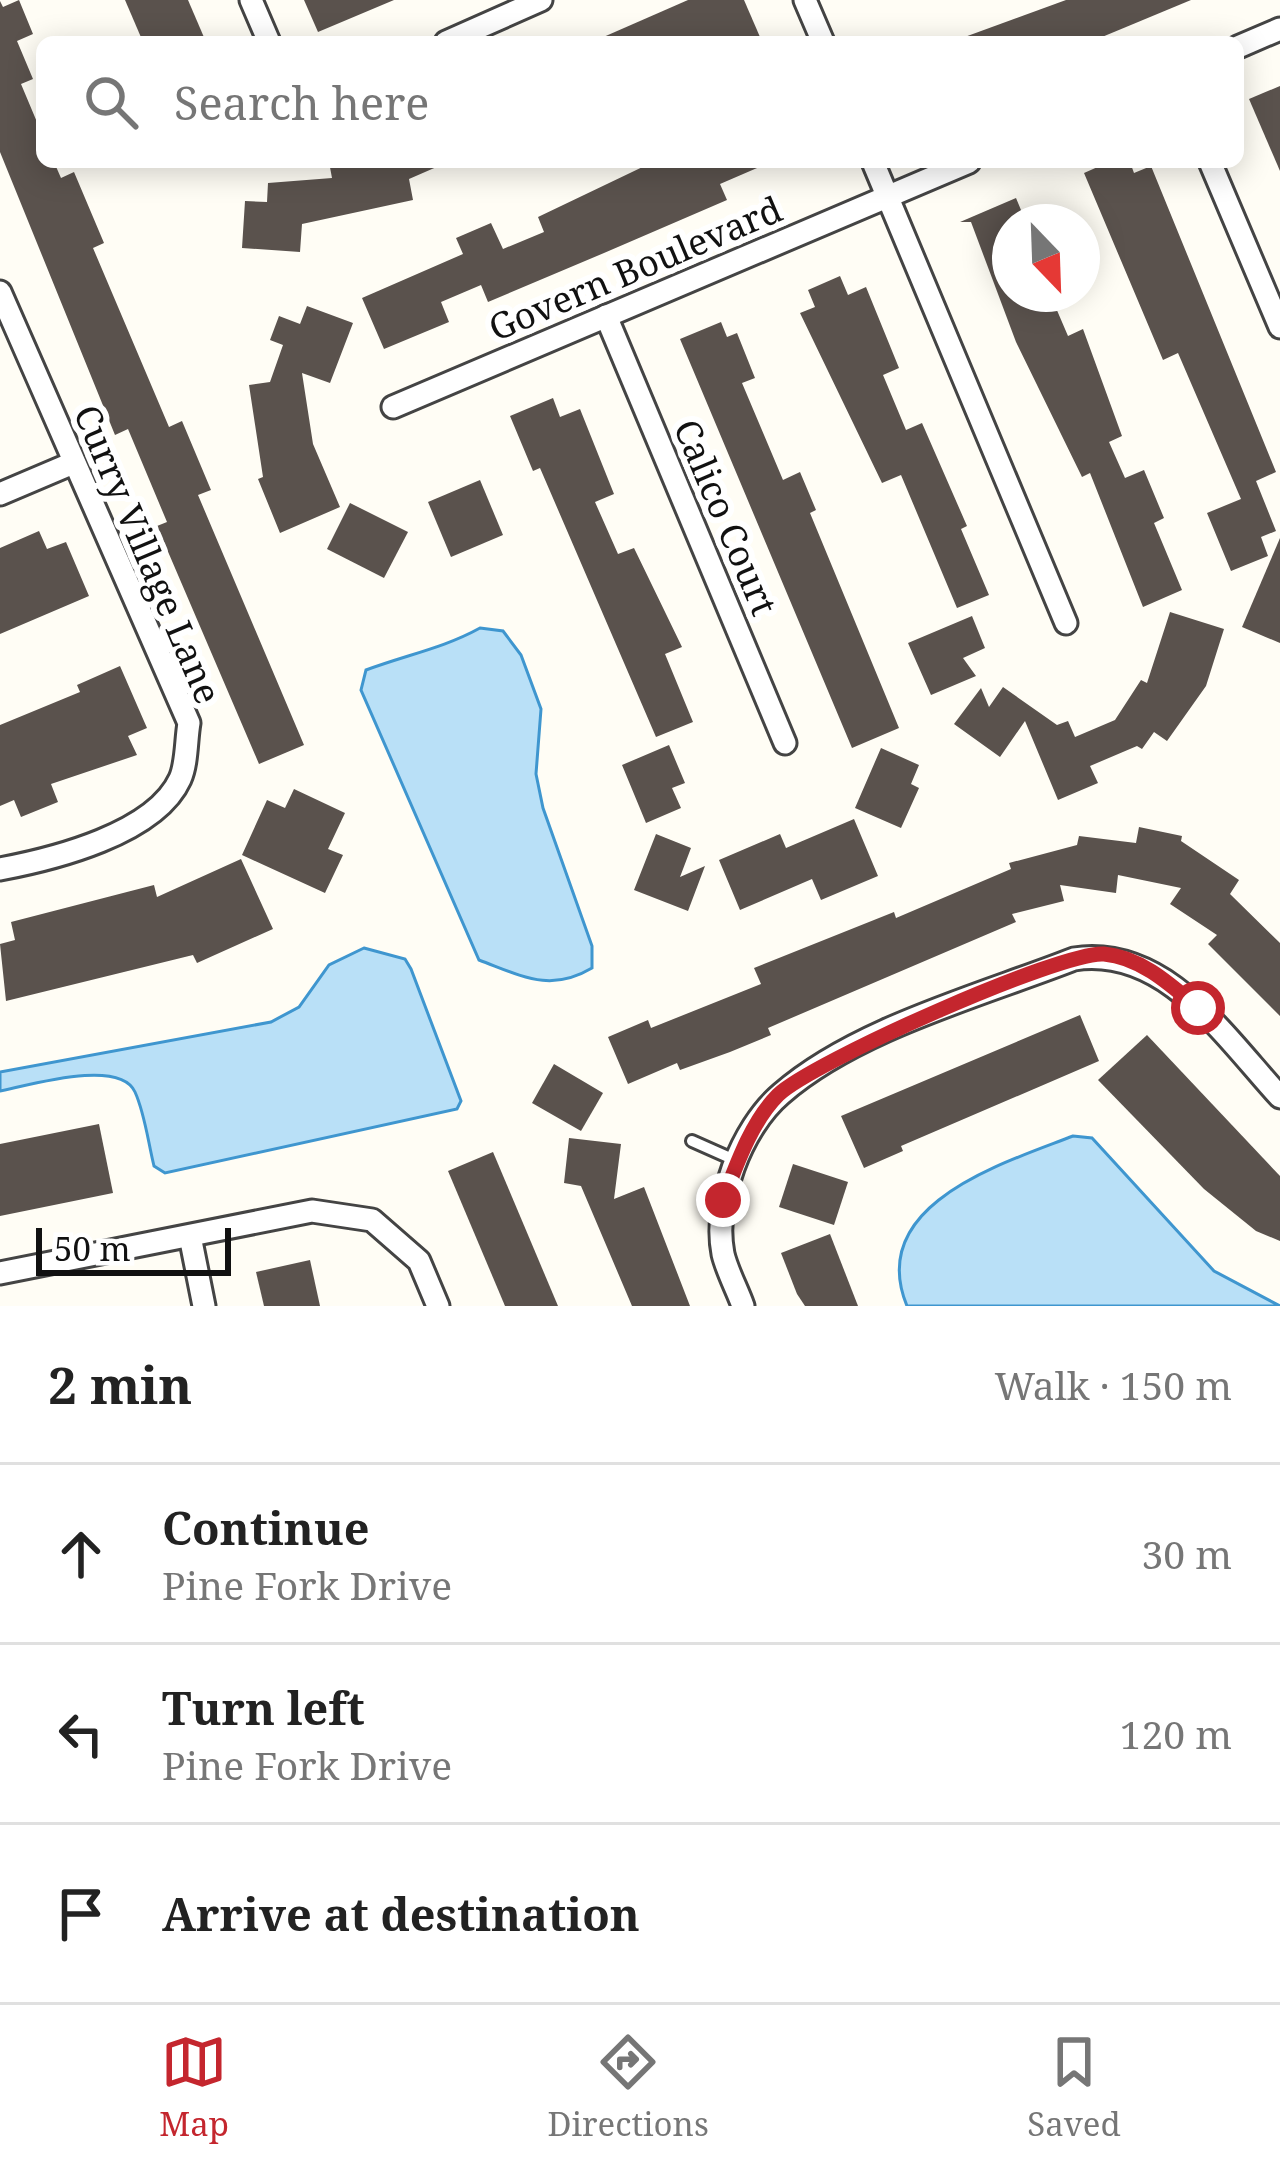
<!DOCTYPE html>
<meta charset="utf-8">
<style>
:root{--surface:#fff;--page:#f6f6f6;--text:#222;--muted:#767676;--line:#e0e0e0;--accent:#c4262e}
body{margin:0;font-family:"Noto Serif",serif;background:var(--page);color:var(--text)}
.compass{position:absolute;left:992px;top:204px;width:108px;height:108px;border-radius:50%;background:var(--surface);box-shadow:0 6px 30px #0003;rotate:157deg}
.scale{position:absolute;left:36px;bottom:30px;width:195px;box-sizing:border-box;padding-left:12px;border:6px solid #111;border-top:0;font-size:33px;line-height:42px;white-space:nowrap;color:#111;-webkit-text-stroke:9px #fff;paint-order:stroke}
.stop{position:absolute;width:36px;height:36px;margin:-27px;border:9px solid #c4262e;border-radius:50%;background:#fff}
.stop.end{background:#c4262e;border-color:#fff;box-shadow:0 3px 12px #0008}
.list{margin:0;padding:0;list-style:none}
h2{display:flex;justify-content:space-between;align-items:center;height:156px;margin:0;padding:0 48px;font-size:51px}
h2 small{font-size:39px;font-weight:400;color:var(--muted)}
.list li{display:grid;grid-template-columns:78px 1fr auto;gap:36px;align-items:center;box-sizing:border-box;height:180px;padding:0 48px;border-top:3px solid var(--line)}
.list b{display:block;font-size:45px;white-space:nowrap}
.list p{margin:0;font-size:39px;white-space:nowrap;color:var(--muted)}
.list em{font-size:39px;font-style:normal;color:var(--muted)}
.icon{flex:none;width:66px;height:66px;fill:none;stroke:currentColor;stroke-width:2;stroke-linecap:round;stroke-linejoin:round}
.map{position:relative;flex:none;width:1280px;height:1306px;overflow:hidden}
.search{position:absolute;background:var(--surface);box-shadow:0 6px 30px #0003;left:36px;right:36px;top:36px;height:132px;display:flex;align-items:center;gap:30px;box-sizing:border-box;padding:0 42px;border-radius:18px;color:var(--muted);font-size:45px}
.sheet{height:696px;background:var(--surface)}
nav{display:flex;justify-content:space-around;align-items:center;box-sizing:border-box;height:168px;border-top:3px solid var(--line);background:var(--surface);font-size:33px;color:var(--muted)}
nav a{display:grid;justify-items:center;gap:6px}
nav .on{color:var(--accent)}
.map>svg:first-child{display:block}
.water{fill:#b9e0f7;stroke:#3f96cf;stroke-width:3}
.building{fill:#5a524d}
.lines{fill:none;stroke-linecap:round;stroke-linejoin:round}
.lane-casing{stroke:#444;stroke-width:16}
.street-casing{stroke:#444;stroke-width:27}
.lane{stroke:#fff;stroke-width:10}
.street{stroke:#fff;stroke-width:21}
.route{stroke:#c4262e;stroke-width:15}
.labels{text-anchor:middle;dominant-baseline:central;stroke-width:12;stroke-linejoin:round;paint-order:stroke}
.street-label{font-size:36px;fill:#111;stroke:#fff}
</style>
<div class="map">
<svg width="1280" height="1306" viewBox="0 0 1280 1306">
<rect width="100%" height="100%" fill="#fffdf5"/>
<g class="water">
<path d="M480 628 503 631 521 655 541 709 536 774 543 808 592 946V968C550 993 522 976 479 960L361 690 366 670C406 655 444 648 480 628Z"/>
<path d="M364 948 405 959 411 969 461 1101 457 1109 165 1173 154 1166C148 1142 145 1114 135 1092 120 1058 30 1085 0 1091V1072L271 1022 299 1007 329 965Z"/>
<path d="M1073 1136 1092 1138 1214 1271 1280 1306H907C865 1204 1004 1163 1073 1136Z"/>
</g>
<g class="building">
<polygon points="19,0 33,34 17,41 33,79 21,84 42,134 42,162 54,162 61,178 74,172 104,243 93,248 169,427 182,421 211,490 198,495 304,745 259,764 157,526 167,522 128,429 115,435 0,152 0,1 3,7"/>
<polygon points="125,0 188,0 206,42 143,42"/>
<polygon points="304,0 394,0 318,32"/>
<polygon points="744,0 760,37 748,42 592,42 688,0"/>
<polygon points="1066,0 1191,0 1090,42 951,42"/>
<polygon points="1280,86 1280,171 1249,99"/>
<polygon points="329,162 448,162 409,179 413,200 302,224 300,252 242,248 245,201 267,202 268,183 332,178"/>
<polygon points="653,162 771,162 720,184 727,200 604,253 488,302 481,285 441,302 449,322 384,349 362,298 463,254 456,238 491,223 503,249 544,232 538,217"/>
<polygon points="1109,162 1130,162 1134,173 1151,166 1276,472 1256,481 1276,531 1261,537 1268,556 1231,571 1207,513 1241,499 1178,353 1163,360 1084,173"/>
<polygon points="1016,198 1026,222 1010,222 1010,294 1050,294 1068,336 1083,329 1122,436 1109,442 1125,478 1144,470 1164,518 1154,523 1182,590 1143,607 1090,473 1082,477 1016,342 971,222 960,222"/>
<polygon points="840,276 848,295 866,287 899,368 883,375 906,430 922,423 967,526 961,529 989,595 957,608 901,475 882,483 800,313 815,307 808,290"/>
<polygon points="307,306 353,323 330,383 302,373 313,444 340,507 280,533 258,479 263,477 249,385 270,382 283,345 270,340 279,316 300,324"/>
<polygon points="721,322 727,337 737,333 755,378 742,383 783,480 800,472 816,510 810,513 899,728 852,748 680,339"/>
<polygon points="553,398 560,417 580,409 614,494 595,502 618,554 634,548 682,647 665,654 693,722 656,737 540,468 533,471 510,416"/>
<polygon points="480,480 503,535 451,557 428,502"/>
<polygon points="350,503 408,532 384,578 327,549"/>
<polygon points="39,531 47,549 66,542 89,596 0,634 0,548"/>
<polygon points="1280,538 1280,643 1242,627"/>
<polygon points="1170,612 1224,629 1206,686 1167,741 1154,732 1142,749 1137,746 1090,766 1098,783 1058,800 1025,721 1000,757 954,724 981,688 989,707 1003,687 1057,725 1068,721 1075,737 1115,720 1141,680 1147,683"/>
<polygon points="972,616 985,648 963,658 976,676 931,695 908,643"/>
<polygon points="120,666 147,728 128,736 137,755 51,784 58,802 21,817 14,800 0,806 0,725 80,692 77,685"/>
<polygon points="669,745 685,783 672,788 681,808 646,823 622,765"/>
<polygon points="881,748 919,765 911,784 919,788 901,828 855,808"/>
<polygon points="294,789 345,813 328,849 343,855 325,893 242,855 267,800 285,808"/>
<polygon points="854,819 878,876 821,900 812,879 740,910 719,860 780,834 786,848"/>
<polygon points="1139,827 1182,836 1181,841 1239,880 1230,894 1280,943 1280,1016 1208,944 1217,935 1170,904 1181,888 1118,875 1116,893 1060,885 1064,901 1012,914 1016,922 768,1028 771,1035 730,1052 680,1070 677,1063 628,1084 608,1037 648,1020 651,1028 761,984 754,968 894,912 896,918 1011,869 1009,863 1077,845 1079,836 1136,843"/>
<polygon points="656,834 691,848 680,877 705,866 688,911 634,890"/>
<polygon points="241,859 273,929 197,963 193,955 6,1001 0,944 15,940 11,922 154,885 157,897"/>
<polygon points="1080,1015 1099,1061 901,1146 903,1151 864,1168 841,1116"/>
<polygon points="1147,1035 1280,1176 1280,1241 1256,1231 1204,1189 1098,1080"/>
<polygon points="554,1064 603,1093 581,1131 532,1103"/>
<polygon points="99,1124 113,1193 0,1216 0,1144"/>
<polygon points="569,1138 621,1144 614,1199 644,1187 690,1306 632,1306 581,1186 564,1183"/>
<polygon points="493,1152 558,1306 505,1306 448,1171"/>
<polygon points="793,1164 848,1182 834,1225 779,1207"/>
<polygon points="830,1234 858,1306 805,1306 797,1294 781,1253"/>
<polygon points="310,1260 320,1306 264,1306 256,1272"/>
</g>
<g class="lines">
<defs>
<polyline id="lane" points="692,1141 737,1161"/>
<g id="street">
<polyline points="251,0 269,42"/>
<polyline points="805,0 823,42"/>
<polyline points="446,42 541,0"/>
<polyline points="1238,47 1280,29"/>
<polyline points="873,162 1066,623"/>
<polyline points="1210,162 1280,327"/>
<path d="M0 292 189 723C186 740 187 764 180 779 155 834 53 859 0 869"/>
<polyline points="606,316 785,743"/>
<polyline points="393,407 969,162"/>
<polyline points="0,494 73,463"/>
<polyline points="190,1236 204,1306"/>
<polyline points="0,1273 312,1211 372,1220 419,1261 438,1306"/>
<path d="M743 1306C737 1289 727 1271 723 1254 713 1203 741 1128 781 1094 855 1029 982 995 1074 959 1165 945 1225 1037 1280 1097"/>
</g>
</defs>
<use href="#lane" class="lane-casing"/>
<use href="#street" class="street-casing"/>
<use href="#lane" class="lane"/>
<use href="#street" class="street"/>
</g>
<g class="lines">
<path class="route" d="M723 1200C736 1166 751 1122 778 1095 812 1062 1061 951 1104 954 1141 957 1172 986 1198 1008"/>
</g>
<g class="labels">
<g class="street-label">
<text transform="translate(635 268) rotate(-23)">Govern Boulevard</text>
<text transform="translate(726 517) rotate(67)">Calico Court</text>
<text transform="translate(148 554) rotate(67)">Curry Village Lane</text>
</g>
</g>
</svg>
<svg class="compass" viewBox="-18 -18 36 36"><path d="M0-13l5 13h-10z" fill="#e53935"/><path d="M0 13l5-13h-10z" fill="#767676"/></svg>
<div class="scale">50 m</div>
<div class="stop" style="left:1198px;top:1008px"></div>
<div class="stop end" style="left:723px;top:1200px"></div>
<div class="search"><svg class="icon" aria-label="search" viewBox="0 0 24 24"><circle cx="10" cy="10" r="6"/><path d="M15 15l6 6"/></svg>Search here</div>
</div>
<section class="sheet">
<h2>2 min<small>Walk · 150 m</small></h2>
<ul class="list">
<li><svg class="icon" aria-label="ahead" viewBox="0 0 24 24"><path d="M12 20V5M6 11l6-6 6 6"/></svg><div><b>Continue</b><p>Pine Fork Drive</p></div><em>30 m</em></li>
<li><svg class="icon" aria-label="left" viewBox="0 0 24 24"><path d="M17 20v-9H6M10 6l-5 5 5 5"/></svg><div><b>Turn left</b><p>Pine Fork Drive</p></div><em>120 m</em></li>
<li><svg class="icon" aria-label="arrive" viewBox="0 0 24 24"><path d="M6 21V4h12l-3 4 3 4H6"/></svg><div><b>Arrive at destination</b></div></li>
</ul>
</section>
<nav>
<a class="on"><svg class="icon" aria-label="map" viewBox="0 0 24 24"><path d="M3 6l6-2 6 2 6-2v14l-6 2-6-2-6 2zM9 4v14M15 6v14"/></svg>Map</a>
<a><svg class="icon" aria-label="directions" viewBox="0 0 24 24"><path d="M12 3l9 9-9 9-9-9zM9 14v-3h6M13 9l2 2-2 2"/></svg>Directions</a>
<a><svg class="icon" aria-label="saved" viewBox="0 0 24 24"><path d="M7 4h10v16l-5-4-5 4z"/></svg>Saved</a>
</nav>
